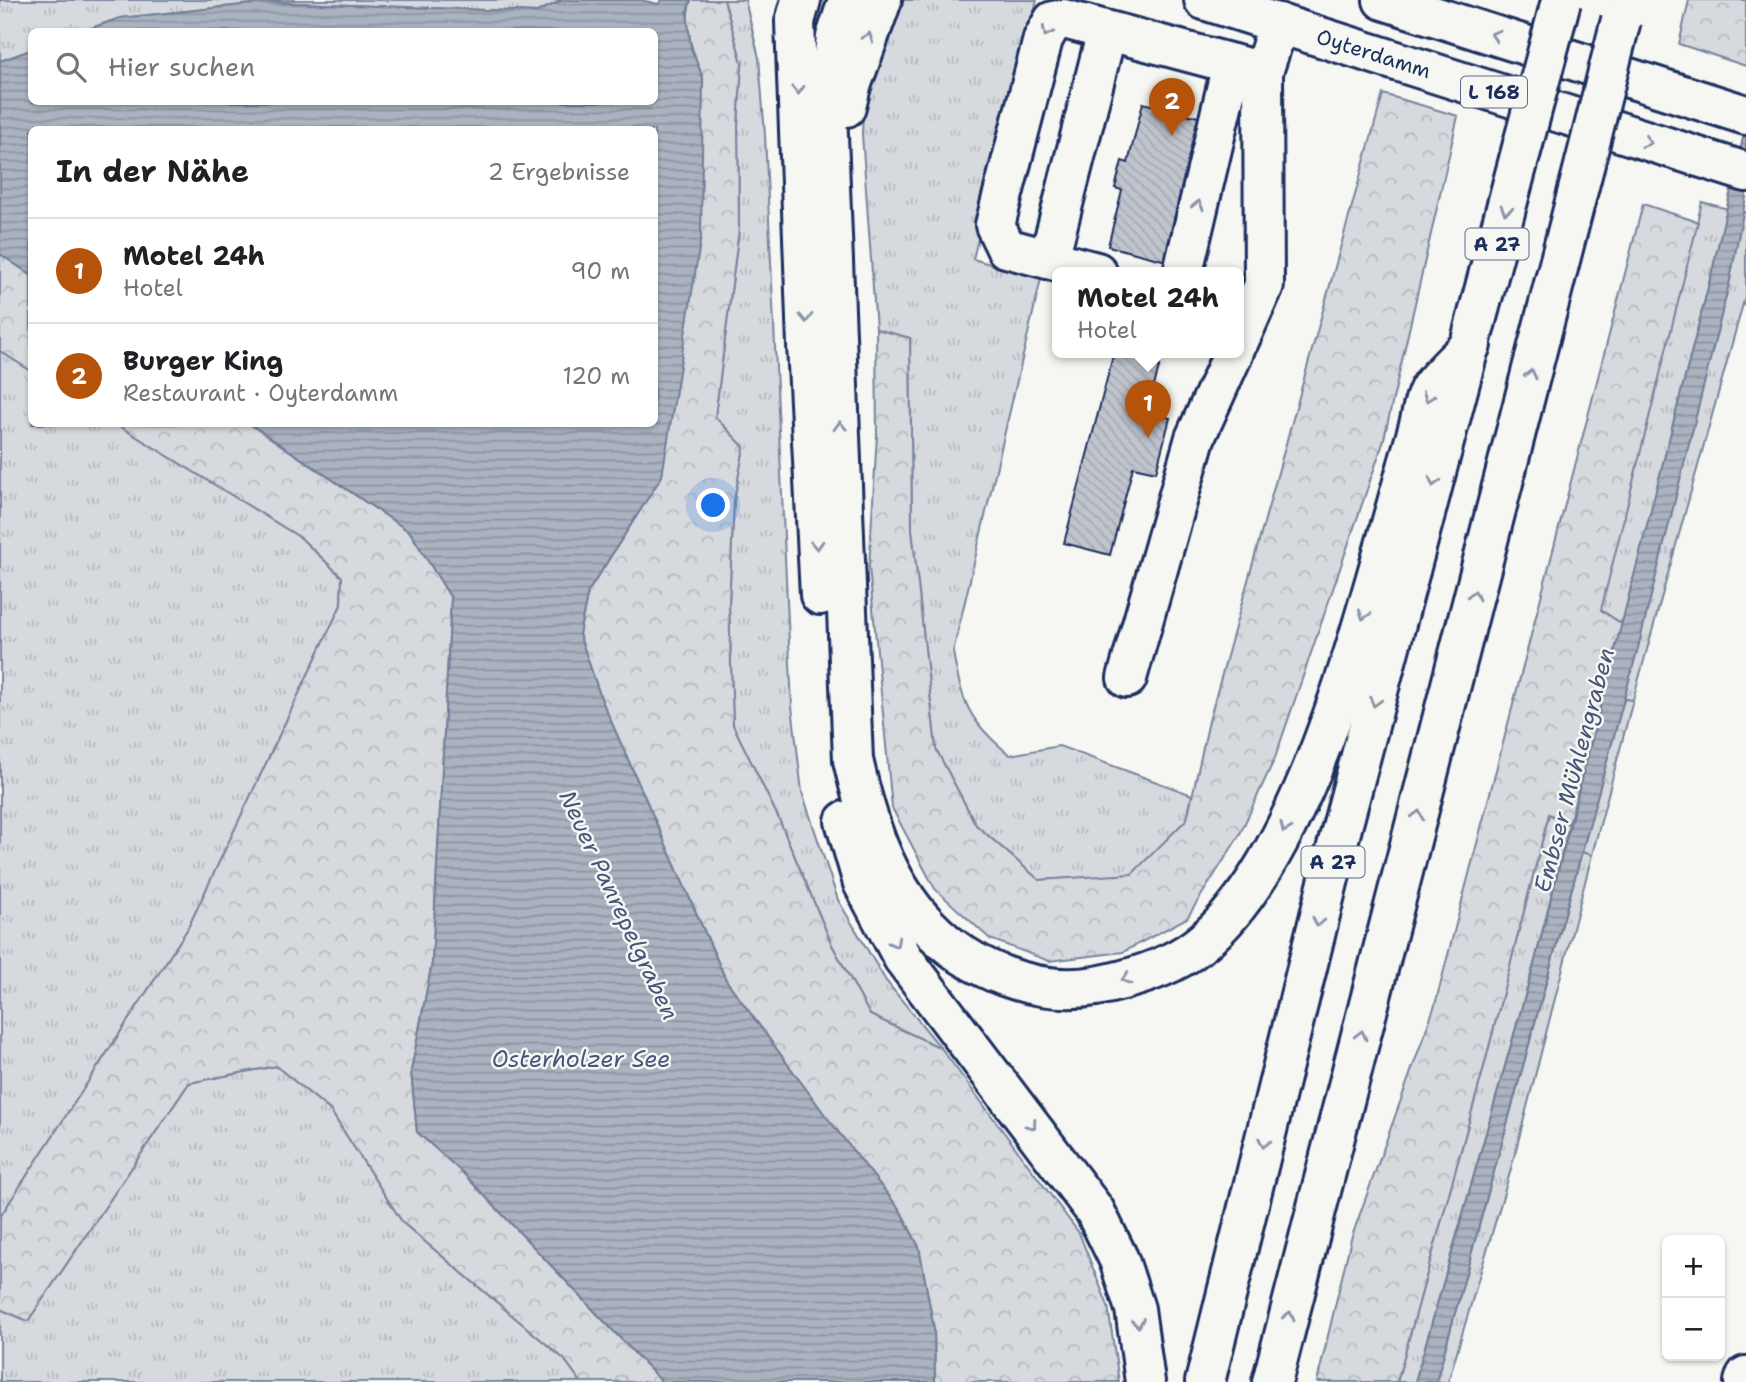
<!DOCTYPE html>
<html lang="de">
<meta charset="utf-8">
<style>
:root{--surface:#fff;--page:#f2f2f2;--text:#202124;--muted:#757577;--line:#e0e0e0;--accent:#b45309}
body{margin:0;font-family:"Shantell Sans",sans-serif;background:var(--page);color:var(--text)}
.controls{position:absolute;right:21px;bottom:21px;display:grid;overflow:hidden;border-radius:10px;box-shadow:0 2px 5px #0004}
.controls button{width:63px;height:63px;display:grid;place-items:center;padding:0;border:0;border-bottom:2px solid var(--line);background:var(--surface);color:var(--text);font:35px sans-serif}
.you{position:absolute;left:714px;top:506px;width:24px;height:24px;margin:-18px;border:5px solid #fff;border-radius:50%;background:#1a73e8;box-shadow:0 0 0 10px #1a73e833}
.badge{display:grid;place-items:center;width:46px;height:46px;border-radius:50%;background:var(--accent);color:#fff;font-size:23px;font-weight:700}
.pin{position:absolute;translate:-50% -58px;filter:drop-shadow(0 2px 4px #0008)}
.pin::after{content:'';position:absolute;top:37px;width:24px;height:21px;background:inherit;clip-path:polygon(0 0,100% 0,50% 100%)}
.popup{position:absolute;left:1052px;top:267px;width:192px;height:91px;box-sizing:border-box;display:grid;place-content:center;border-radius:10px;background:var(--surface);filter:drop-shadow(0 2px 5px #0005);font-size:23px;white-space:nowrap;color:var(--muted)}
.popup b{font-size:26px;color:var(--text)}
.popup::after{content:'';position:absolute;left:50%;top:100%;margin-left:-14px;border:14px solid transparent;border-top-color:var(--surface)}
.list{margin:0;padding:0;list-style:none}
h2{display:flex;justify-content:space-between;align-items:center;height:91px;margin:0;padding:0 28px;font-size:30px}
h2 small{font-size:23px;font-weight:400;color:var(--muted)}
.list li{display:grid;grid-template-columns:46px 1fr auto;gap:21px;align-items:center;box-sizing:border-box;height:105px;padding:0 28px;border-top:2px solid var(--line)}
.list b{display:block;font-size:26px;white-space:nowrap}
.list p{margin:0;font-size:23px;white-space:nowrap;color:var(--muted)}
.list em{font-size:23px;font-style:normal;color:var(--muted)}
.icon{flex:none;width:38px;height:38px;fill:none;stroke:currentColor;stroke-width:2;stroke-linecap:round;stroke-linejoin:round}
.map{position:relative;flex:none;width:1746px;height:1382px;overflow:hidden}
.search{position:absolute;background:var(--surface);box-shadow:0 2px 5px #0004;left:28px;top:28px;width:630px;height:77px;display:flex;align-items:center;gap:18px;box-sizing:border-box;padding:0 24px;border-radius:10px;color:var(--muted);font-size:26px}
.panel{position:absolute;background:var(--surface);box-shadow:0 2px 5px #0004;left:28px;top:126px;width:630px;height:301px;border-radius:10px}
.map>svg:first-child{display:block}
.grass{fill:url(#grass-tufts);stroke:#78849e;stroke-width:2}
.forest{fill:url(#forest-crowns);stroke:#78849e;stroke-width:2}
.water{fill:url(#water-rules);stroke:#717e99;stroke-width:2}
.building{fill:url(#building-back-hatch);stroke:#1b2f5e;stroke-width:2}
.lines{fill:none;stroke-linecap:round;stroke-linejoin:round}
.minor-casing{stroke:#1b2f5e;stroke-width:44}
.major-casing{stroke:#1b2f5e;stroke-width:44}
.highway-casing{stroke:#1b2f5e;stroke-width:44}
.minor{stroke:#f6f6f2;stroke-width:38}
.major{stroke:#f6f6f2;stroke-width:38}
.highway{stroke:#f6f6f2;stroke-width:38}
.highway-bridge-casing{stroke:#1b2f5e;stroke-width:44;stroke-linecap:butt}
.highway-bridge{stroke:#f6f6f2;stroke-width:38}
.oneway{stroke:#8892a8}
.labels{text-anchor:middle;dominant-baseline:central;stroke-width:5;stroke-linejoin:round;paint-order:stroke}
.shield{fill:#f6f6f2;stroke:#5d6b8a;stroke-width:2}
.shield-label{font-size:19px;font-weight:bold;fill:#1b2f5e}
.street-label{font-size:21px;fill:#1b2f5e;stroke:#f6f6f2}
.water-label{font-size:23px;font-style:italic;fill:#46567b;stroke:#f6f6f2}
</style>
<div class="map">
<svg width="1746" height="1382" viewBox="0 0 1746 1382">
<defs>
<pattern id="grass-tufts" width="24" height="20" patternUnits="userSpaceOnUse" patternTransform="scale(1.75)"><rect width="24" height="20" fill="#d6d9dd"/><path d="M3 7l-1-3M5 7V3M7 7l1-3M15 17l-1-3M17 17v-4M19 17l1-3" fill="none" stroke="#b7bbc0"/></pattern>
<pattern id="forest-crowns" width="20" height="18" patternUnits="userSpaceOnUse" patternTransform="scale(1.75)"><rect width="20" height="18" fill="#d6d9dd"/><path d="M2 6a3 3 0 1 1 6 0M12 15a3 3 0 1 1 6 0" fill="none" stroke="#b7bbc0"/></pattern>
<pattern id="water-rules" width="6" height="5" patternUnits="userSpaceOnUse" patternTransform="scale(1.75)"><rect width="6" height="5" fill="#abb2c0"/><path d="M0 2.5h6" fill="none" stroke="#8a919f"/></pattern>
<pattern id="building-back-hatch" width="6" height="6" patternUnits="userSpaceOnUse" patternTransform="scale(1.75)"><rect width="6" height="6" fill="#c0c4cd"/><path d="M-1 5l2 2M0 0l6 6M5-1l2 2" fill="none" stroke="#a4a9b2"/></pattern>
</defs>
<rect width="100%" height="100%" fill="#f6f6f2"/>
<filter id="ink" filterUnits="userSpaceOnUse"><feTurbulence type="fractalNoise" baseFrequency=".0143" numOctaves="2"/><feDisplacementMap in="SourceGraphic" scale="14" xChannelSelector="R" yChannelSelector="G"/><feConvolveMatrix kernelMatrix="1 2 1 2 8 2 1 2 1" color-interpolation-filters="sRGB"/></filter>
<g filter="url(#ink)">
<g class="grass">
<polygon points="0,0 563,0 537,12 270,2 120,18 83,31 32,32 31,50 0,61"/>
<polygon points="724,0 745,0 759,58 765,135 792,706 802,792 838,900 886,981 941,1048 870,1015 832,945 778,817 733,725 729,604 734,500 744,447 715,417 739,229 738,125 742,63"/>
<path d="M901 0H1037L973 259 1041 279 953 652C962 703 969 722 1010 755L1059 746 1192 795 1187 819 1132 875 1039 880 976 825 936 749 912 530 910 338 876 329 862 134 864 89Z"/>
<polygon points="1702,202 1728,209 1622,624 1600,610"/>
<polygon points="1742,211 1746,213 1746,293 1633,700 1624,699 1730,280"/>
<polygon points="0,351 31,371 32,424 116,424 301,538 342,577 341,605 187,930 0,1217"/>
<polygon points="1549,814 1569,824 1535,961 1415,1382 1397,1382 1482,1074"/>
<polygon points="1582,852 1592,855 1511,1169 1448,1382 1436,1382"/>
<polygon points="276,1066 330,1110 403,1223 564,1359 581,1382 0,1382 0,1309 28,1321 189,1083"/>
</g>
<g class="forest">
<path d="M691 0H724L742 63 738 125 739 229 715 417 744 447 734 500 729 604 733 725 778 817 832 945 870 1015 941 1048 1079 1233 1108 1306 1119 1382H935L934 1329 919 1247 900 1210 825 1115 726 980 602 701 579 634 588 592 662 476 703 78C693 53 682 26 691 0Z"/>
<polygon points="1689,0 1746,0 1746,66 1679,44"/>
<polygon points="1383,94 1458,116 1383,443 1275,758 1239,836 1187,918 1123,952 1049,961 990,939 935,889 892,808 869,567 877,435 876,329 910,338 912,530 936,749 976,825 1039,880 1132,874 1187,819 1209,721"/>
<polygon points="1643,204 1698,222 1601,610 1622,624 1569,824 1549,814 1482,1074 1397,1382 1317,1382 1351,1239 1435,1005"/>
<polygon points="0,254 31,275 31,371 0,351"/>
<polygon points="116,424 250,424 410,532 451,598 432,963 411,1071 417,1132 464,1174 662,1382 581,1382 564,1359 403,1223 330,1110 276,1066 189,1083 28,1321 0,1309 0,1217 187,930 341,605 342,577 301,538"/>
<polygon points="1624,699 1633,700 1592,855 1582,852"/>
</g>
<g class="water">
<polygon points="563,0 641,0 658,4 662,0 691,0 687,12 691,48 703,78 701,237 662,476 588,592 579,634 602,701 726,980 825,1115 900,1210 919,1247 934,1329 935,1382 662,1382 464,1174 417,1132 411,1071 432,963 451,598 410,532 250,424 654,424 654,130 32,130 31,275 0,254 0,61 31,50 32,102 654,102 654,32 83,31 120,18 270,2 537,12"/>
<polygon points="1746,125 1746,197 1730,280 1638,648 1436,1382 1415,1382 1535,961 1711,276"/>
</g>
<g class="building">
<polygon points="1143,103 1210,120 1174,263 1108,246 1122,190 1115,188 1122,161 1128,163"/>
<polygon points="1114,352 1131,352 1161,360 1147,412 1170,418 1156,472 1133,467 1110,555 1064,543"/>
</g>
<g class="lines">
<defs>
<g id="minor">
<polyline points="1049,259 1107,31"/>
<polyline points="1097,272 1006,248 995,225 1043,39 1053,21 1064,19 1263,72"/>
<polyline points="1183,272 1232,64"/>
<polyline points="1239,341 1264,285 1263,72 1279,23"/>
<polyline points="1127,678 1195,438 1234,352"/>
<polyline points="1744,1382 1746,1376"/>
</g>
<g id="major">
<path id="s1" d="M1204 0 1746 172"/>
<polyline points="1383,0 1746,115"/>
</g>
<g id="highway">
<polyline points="801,0 795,22 807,345 820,595"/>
<path d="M848 0 836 37 827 111 853 760C867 821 884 880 928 926 970 970 1035 996 1096 986 1128 980 1160 971 1188 953 1292 884 1353 659 1386 542 1397 503 1408 464 1419 425 1422 414 1424 397 1431 387 1442 372 1458 358 1471 345"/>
<polyline points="846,107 851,86 882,0"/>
<polyline points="845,821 863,883 903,958 1095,1211 1119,1260 1135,1309 1145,1382"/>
<polyline points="1205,1382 1335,854 1523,144"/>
<polyline points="1272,1382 1585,163"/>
</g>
</defs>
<use href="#minor" class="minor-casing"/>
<use href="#major" class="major-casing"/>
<use href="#highway" class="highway-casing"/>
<use href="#minor" class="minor"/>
<use href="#major" class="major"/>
<use href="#highway" class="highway"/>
<defs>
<g id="highway-bridge">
<polyline points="1523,144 1561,1"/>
<polyline points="1585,163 1621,20"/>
</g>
</defs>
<use href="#highway-bridge" class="highway-bridge-casing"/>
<use href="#highway-bridge" class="highway-bridge"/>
</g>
<defs><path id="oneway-chevron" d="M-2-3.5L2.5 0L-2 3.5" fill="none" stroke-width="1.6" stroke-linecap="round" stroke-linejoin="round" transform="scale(1.75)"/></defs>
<g class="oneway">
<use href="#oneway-chevron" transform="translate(1047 32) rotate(118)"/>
<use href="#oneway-chevron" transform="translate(1495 35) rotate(-162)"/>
<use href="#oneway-chevron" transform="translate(868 37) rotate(-70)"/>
<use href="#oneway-chevron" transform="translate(798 90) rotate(88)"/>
<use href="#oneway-chevron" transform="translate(1647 142) rotate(17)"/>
<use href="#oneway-chevron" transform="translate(1198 205) rotate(-77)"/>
<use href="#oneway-chevron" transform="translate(1506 210) rotate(105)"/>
<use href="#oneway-chevron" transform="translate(806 318) rotate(88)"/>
<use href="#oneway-chevron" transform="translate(1531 374) rotate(-76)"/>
<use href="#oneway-chevron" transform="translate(1428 397) rotate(110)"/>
<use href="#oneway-chevron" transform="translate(840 426) rotate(-92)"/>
<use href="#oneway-chevron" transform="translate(1434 482) rotate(105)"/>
<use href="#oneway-chevron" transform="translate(817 545) rotate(87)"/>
<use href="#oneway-chevron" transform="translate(1474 595) rotate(-76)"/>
<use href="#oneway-chevron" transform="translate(1364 615) rotate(108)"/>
<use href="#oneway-chevron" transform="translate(1375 702) rotate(105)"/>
<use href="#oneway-chevron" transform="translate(1418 815) rotate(-76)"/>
<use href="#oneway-chevron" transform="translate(1285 828) rotate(114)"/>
<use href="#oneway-chevron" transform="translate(1318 922) rotate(104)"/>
<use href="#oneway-chevron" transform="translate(895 943) rotate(62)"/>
<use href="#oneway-chevron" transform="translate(1126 979) rotate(164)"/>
<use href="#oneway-chevron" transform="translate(1361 1035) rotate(-76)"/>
<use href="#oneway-chevron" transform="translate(1032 1125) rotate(53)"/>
<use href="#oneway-chevron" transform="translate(1264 1143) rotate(104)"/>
<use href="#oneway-chevron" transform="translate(1289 1316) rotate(-76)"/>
<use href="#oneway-chevron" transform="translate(1138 1323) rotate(80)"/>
</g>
</g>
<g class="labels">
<g class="shield">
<rect x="1461" y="76.5" width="66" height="31" rx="5"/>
<rect x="1465.5" y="228.5" width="63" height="31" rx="5"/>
<rect x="1301.5" y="846.5" width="63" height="31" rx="5"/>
</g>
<g class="shield-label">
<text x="1494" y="92">L 168</text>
<text x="1497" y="244">A 27</text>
<text x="1333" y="862">A 27</text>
</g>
<g class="street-label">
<text stroke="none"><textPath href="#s1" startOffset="178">Oyterdamm</textPath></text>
</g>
<g class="water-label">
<text transform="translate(1574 770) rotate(-75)">Embser Mühlengraben</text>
<text transform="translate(619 905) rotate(65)">Neuer Panrepelgraben</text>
<text x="581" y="1059">Osterholzer See</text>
</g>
</g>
</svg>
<div class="controls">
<button>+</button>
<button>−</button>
</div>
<div class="you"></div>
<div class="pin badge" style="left:1148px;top:438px">1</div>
<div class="popup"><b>Motel 24h</b>Hotel</div>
<div class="pin badge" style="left:1172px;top:136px">2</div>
<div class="search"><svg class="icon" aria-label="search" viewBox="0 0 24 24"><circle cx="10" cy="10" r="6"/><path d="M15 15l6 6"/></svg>Hier suchen</div>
<section class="panel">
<h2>In der Nähe<small>2 Ergebnisse</small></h2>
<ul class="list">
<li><span class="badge">1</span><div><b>Motel 24h</b><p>Hotel</p></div><em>90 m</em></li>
<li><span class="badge">2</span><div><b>Burger King</b><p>Restaurant · Oyterdamm</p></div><em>120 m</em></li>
</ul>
</section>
</div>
